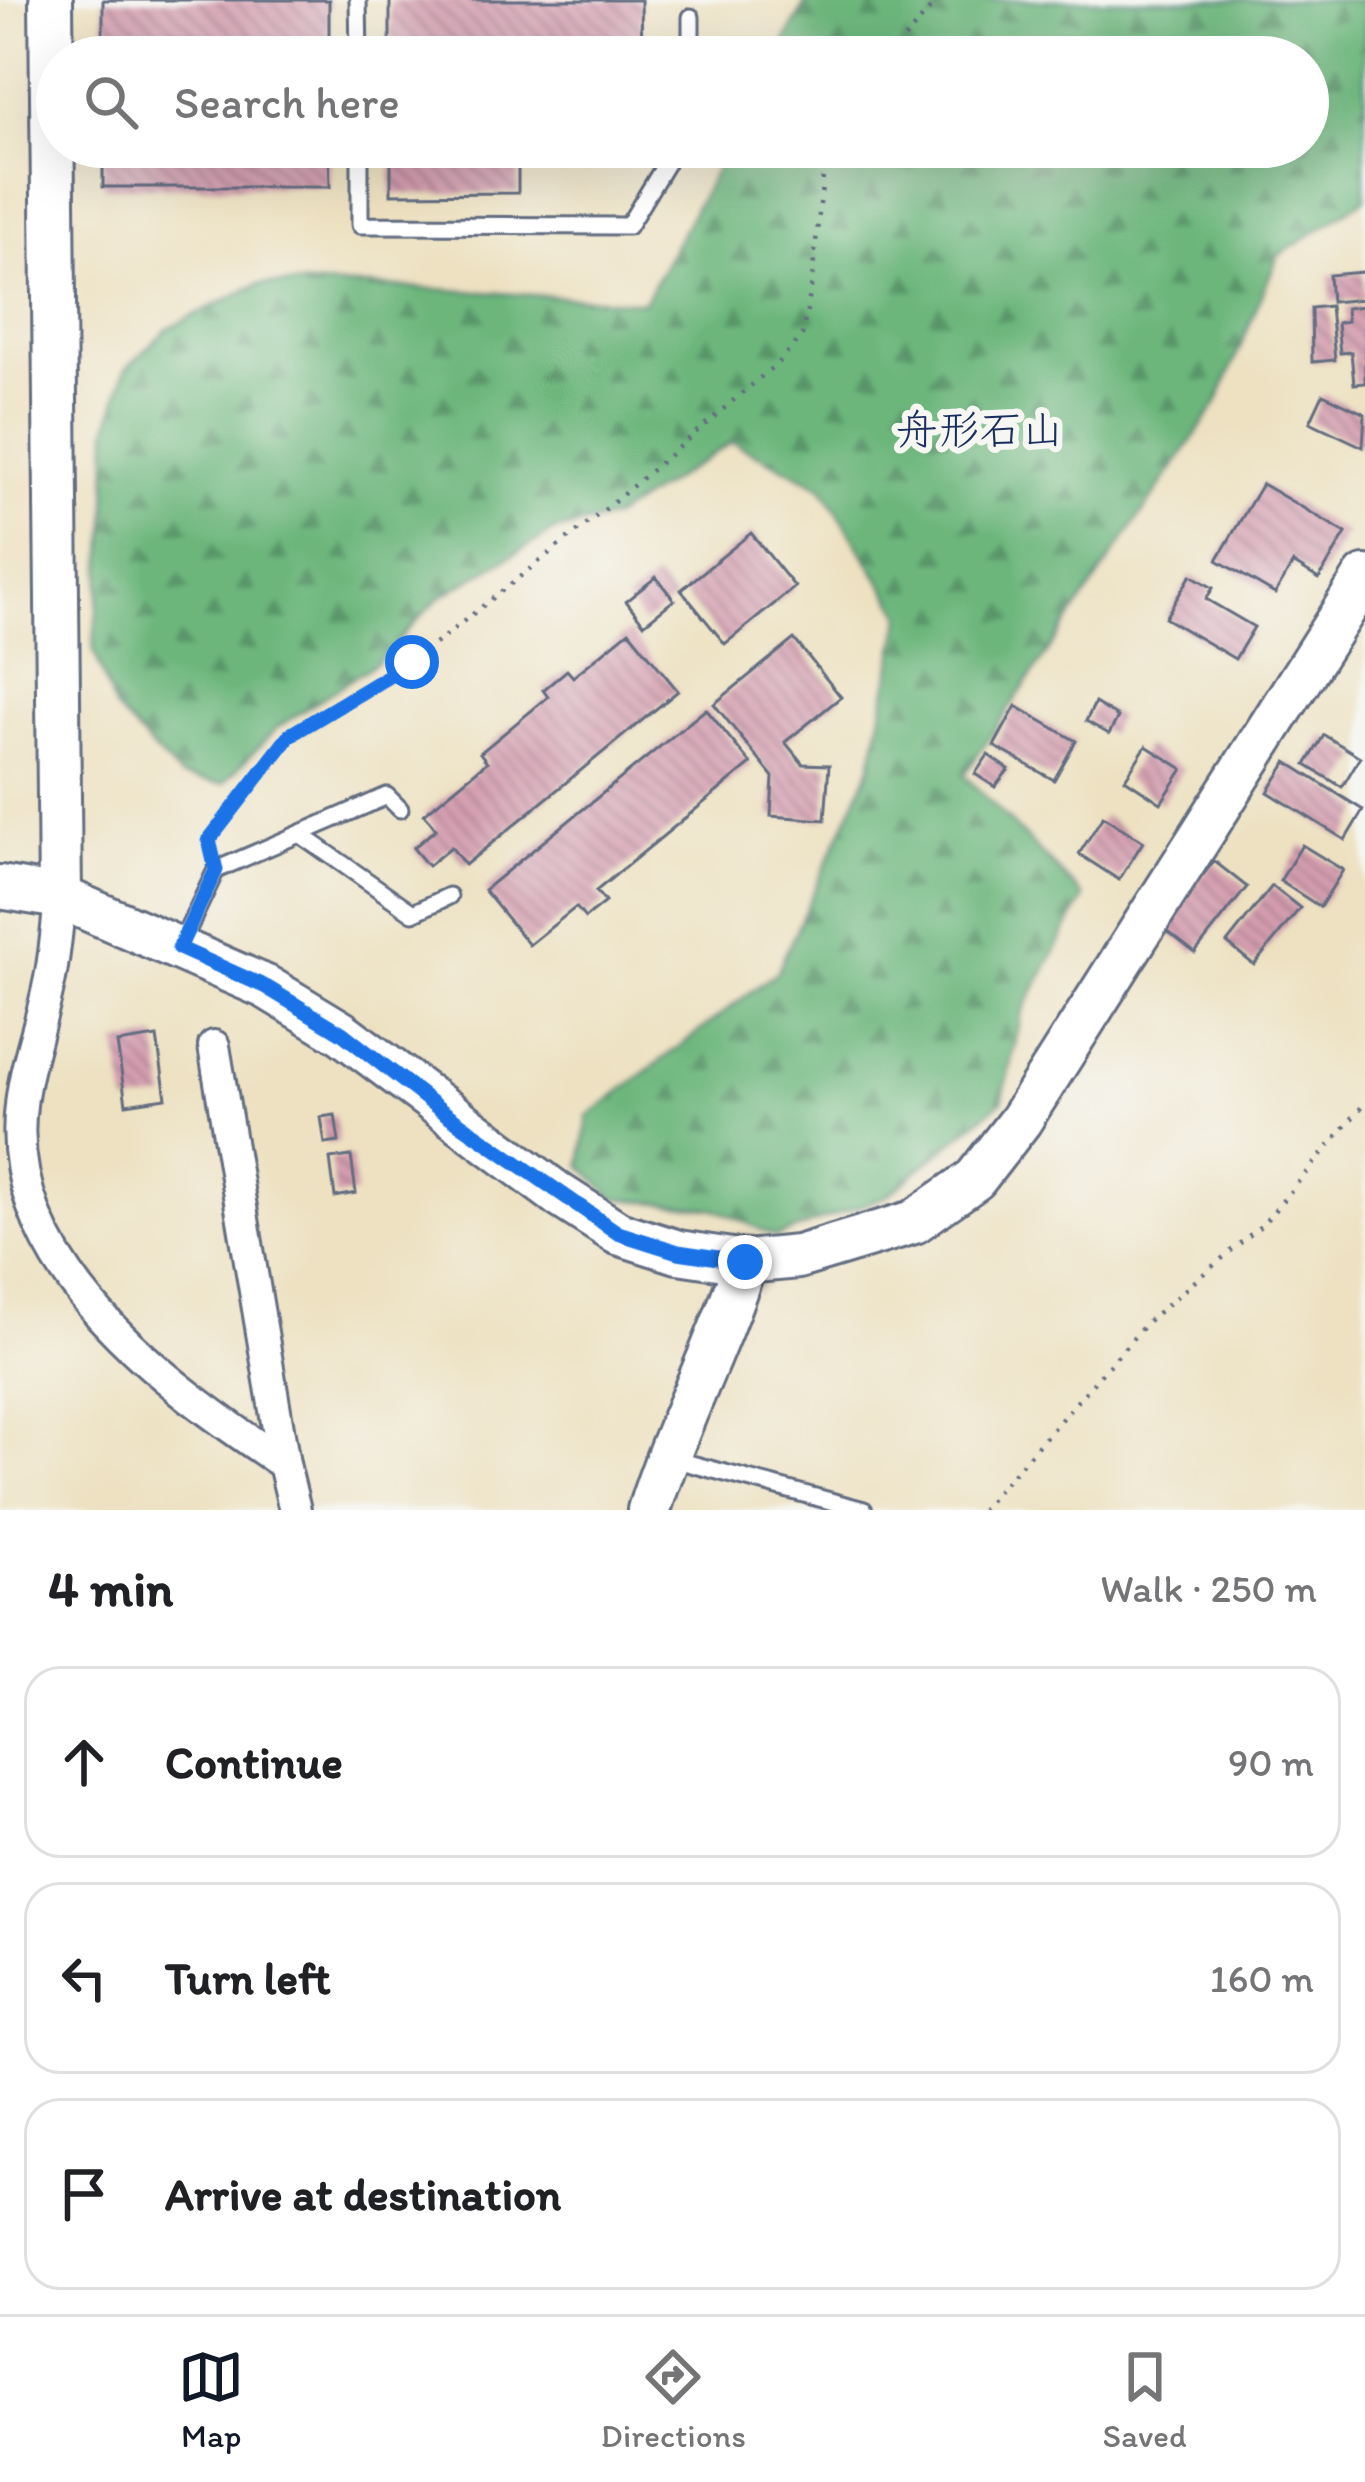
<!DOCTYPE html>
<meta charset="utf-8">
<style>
:root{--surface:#fff;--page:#f6f6f6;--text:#202124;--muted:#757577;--line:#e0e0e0;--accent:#111827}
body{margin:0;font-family:Itim,"Klee One",sans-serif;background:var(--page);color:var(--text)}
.stop{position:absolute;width:36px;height:36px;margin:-27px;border:9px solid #1a73e8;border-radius:50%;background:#fff}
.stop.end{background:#1a73e8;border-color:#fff;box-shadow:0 3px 12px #0008}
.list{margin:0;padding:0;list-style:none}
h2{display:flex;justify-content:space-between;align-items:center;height:156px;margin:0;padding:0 48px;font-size:51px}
h2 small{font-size:39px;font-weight:400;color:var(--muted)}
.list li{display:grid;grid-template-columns:78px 1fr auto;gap:36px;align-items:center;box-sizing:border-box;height:192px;margin:0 24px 24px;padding:0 24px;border:3px solid var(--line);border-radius:36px}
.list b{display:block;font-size:45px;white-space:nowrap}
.list em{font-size:39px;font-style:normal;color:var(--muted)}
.icon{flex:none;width:66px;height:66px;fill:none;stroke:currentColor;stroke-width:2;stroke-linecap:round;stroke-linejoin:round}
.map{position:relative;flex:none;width:1365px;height:1510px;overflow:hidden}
.search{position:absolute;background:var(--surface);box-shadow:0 12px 48px #0002;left:36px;right:36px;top:36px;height:132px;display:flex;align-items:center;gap:30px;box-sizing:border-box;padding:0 42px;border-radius:66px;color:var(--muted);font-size:45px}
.sheet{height:804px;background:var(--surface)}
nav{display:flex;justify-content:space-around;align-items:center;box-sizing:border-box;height:168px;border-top:3px solid var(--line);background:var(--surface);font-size:33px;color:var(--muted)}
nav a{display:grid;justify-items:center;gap:6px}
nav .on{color:var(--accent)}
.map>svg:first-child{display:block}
.forest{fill:url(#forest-firs);stroke:#44726d;stroke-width:3}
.building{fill:url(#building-back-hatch)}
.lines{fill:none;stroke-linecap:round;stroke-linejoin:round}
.lane-casing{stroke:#646d81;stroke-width:21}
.street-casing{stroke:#646d81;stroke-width:36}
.secondary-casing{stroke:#646d81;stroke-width:48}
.path{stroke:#646d81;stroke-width:4.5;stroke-dasharray:3 9;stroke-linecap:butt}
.lane{stroke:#fff;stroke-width:15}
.street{stroke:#fff;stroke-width:30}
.secondary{stroke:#fff;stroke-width:42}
.route{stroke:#1a73e8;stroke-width:15}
.labels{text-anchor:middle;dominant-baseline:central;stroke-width:12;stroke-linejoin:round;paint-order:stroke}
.quarter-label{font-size:42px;fill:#1b2f5e;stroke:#f6f6f2}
</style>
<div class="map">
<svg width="1365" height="1510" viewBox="0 0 1365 1510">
<defs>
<pattern id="forest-firs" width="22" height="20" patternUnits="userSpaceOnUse" patternTransform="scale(3)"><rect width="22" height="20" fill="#6cb67c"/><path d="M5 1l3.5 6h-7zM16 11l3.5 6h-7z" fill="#589469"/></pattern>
<pattern id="building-back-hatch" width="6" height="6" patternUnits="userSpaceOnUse" patternTransform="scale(3)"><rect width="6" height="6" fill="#d49daf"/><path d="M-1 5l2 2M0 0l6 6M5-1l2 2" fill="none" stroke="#ab8092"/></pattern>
</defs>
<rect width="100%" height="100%" fill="#f6f6f2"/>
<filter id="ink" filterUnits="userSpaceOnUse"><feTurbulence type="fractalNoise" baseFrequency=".00833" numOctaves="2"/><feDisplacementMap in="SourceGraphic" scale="24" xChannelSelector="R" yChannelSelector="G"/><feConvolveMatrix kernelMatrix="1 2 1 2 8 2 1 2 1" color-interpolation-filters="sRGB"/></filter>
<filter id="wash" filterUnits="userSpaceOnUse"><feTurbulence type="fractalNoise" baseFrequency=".004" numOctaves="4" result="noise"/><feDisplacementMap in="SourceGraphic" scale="48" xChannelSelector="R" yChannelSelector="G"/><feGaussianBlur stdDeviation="2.7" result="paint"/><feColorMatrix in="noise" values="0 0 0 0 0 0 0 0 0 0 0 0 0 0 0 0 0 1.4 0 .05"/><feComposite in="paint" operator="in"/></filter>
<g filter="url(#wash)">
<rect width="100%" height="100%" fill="#ede1c1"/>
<polygon class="forest" points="807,0 1365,0 1365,199 1278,256 1217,403 964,775 1084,897 1022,1013 1002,1101 887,1196 776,1237 716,1209 613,1198 581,1165 588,1116 777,972 871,766 902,615 821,486 732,442 613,518 554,531 440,597 377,662 278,727 223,784 181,777 147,743 115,709 93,648 107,522 108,430 125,370 167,329 258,284 402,287 644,302 728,147 1308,147 1308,57 777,57"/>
<g id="blocks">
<g class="building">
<rect x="103" y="0" width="226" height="57"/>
<polygon points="390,0 641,0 642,57 390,57"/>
<polygon points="103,147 329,147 330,187 103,187"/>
<polygon points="391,147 642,147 642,161 518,161 518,193 391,194"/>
<polygon points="1363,272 1365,299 1331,302 1329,275"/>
<polygon points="1330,306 1335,360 1312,362 1311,308"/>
<polygon points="1365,306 1365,383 1354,384 1351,352 1340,353 1337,323 1347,321 1346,308"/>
<polygon points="1323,394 1365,414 1363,447 1310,422"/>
<polygon points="1262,484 1346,533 1319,579 1293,563 1275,594 1217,560"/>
<polygon points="751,533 795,587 725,644 681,590"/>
<polygon points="1191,575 1213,588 1206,599 1254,627 1235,659 1165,618"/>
<polygon points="656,577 674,600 644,624 626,601"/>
<polygon points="629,631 678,691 465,865 451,847 428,866 413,848 436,829 424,814 487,762 480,753 548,697 543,690 567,670 573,677"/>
<polygon points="794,639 841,697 785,742 803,764 829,765 825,820 771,816 773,777 714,704"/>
<polygon points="1095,703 1118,717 1109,734 1086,721"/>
<polygon points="1016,706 1076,741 1054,780 994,746"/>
<polygon points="706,709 751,764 596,891 605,902 585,918 576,907 529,945 484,890"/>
<polygon points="1324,735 1360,757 1342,787 1306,765"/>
<polygon points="1146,746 1183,769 1161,803 1125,779"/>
<polygon points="988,755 1009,769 995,787 975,774"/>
<polygon points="1287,762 1363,810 1345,840 1268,792"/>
<polygon points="1103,816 1143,842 1119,880 1079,854"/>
<polygon points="1302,845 1343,870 1320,907 1280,881"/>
<polygon points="1214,861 1247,887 1195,953 1162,927"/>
<polygon points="1272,886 1300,908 1254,965 1227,943"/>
<polygon points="157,1037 166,1098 126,1104 117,1043"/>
<polygon points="335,1115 339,1142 325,1144 321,1117"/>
<polygon points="351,1156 356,1193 335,1197 330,1159"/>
</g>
</g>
</g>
<g filter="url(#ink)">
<use href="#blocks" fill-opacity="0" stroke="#646d81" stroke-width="3"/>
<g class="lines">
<defs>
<g id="lane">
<polyline points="358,0 359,57"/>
<polyline points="691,17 691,57"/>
<polyline points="360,147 360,225 628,226 676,147"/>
<polyline points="300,834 413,913 449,896"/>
<polyline points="179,948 216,870 387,796 400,809"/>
<polyline points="669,1458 864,1510"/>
</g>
<g id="street">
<path d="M60 897C57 927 55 958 48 988 40 1027 25 1065 21 1105 1 1267 165 1384 284 1464L295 1510"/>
<polyline points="214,1046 284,1464"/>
</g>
<g id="secondary">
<polyline points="51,0 60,897"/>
<polyline points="0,887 60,897 266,987 342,1033 559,1195 618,1233 678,1252 745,1262 798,1257 914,1222 975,1179 1020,1121 1365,577"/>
<path d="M649 1510C676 1425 718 1347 745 1262"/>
</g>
</defs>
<use href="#lane" class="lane-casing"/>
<use href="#street" class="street-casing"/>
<use href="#secondary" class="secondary-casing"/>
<g class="path">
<polyline points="889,57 938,0"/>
<polyline points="211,848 209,840 290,735 412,662 608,507 781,360 802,335 811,289 823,176 835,147"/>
<polyline points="981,1510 1150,1319 1263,1224 1365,1103"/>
</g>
<use href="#lane" class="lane"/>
<use href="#street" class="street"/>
<use href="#secondary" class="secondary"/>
</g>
</g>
<g class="lines" filter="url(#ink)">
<polyline class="route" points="412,662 290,735 209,840 216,870 179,948 266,987 342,1033 442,1111 618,1233 678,1252 745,1262"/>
</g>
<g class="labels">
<g class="quarter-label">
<text x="980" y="429">舟形石山</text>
</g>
</g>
</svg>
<div class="stop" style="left:412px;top:662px"></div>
<div class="stop end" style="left:745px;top:1262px"></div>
<div class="search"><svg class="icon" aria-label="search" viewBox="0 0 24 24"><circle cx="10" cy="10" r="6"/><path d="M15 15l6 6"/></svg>Search here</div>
</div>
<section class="sheet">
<h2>4 min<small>Walk · 250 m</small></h2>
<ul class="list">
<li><svg class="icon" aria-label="ahead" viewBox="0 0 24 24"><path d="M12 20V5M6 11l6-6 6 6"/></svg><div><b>Continue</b></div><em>90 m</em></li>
<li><svg class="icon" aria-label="left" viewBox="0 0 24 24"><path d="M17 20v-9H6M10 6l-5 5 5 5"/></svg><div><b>Turn left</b></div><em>160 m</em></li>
<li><svg class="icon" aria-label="arrive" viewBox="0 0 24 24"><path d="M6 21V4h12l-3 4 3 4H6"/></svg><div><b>Arrive at destination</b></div></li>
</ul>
</section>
<nav>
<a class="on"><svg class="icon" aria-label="map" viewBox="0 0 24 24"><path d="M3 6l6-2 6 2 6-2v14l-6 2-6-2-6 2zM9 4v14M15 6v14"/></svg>Map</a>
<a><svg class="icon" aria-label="directions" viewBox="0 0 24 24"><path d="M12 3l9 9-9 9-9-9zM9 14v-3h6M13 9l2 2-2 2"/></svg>Directions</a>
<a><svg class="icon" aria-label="saved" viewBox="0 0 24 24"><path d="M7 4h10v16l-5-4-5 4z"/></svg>Saved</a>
</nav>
